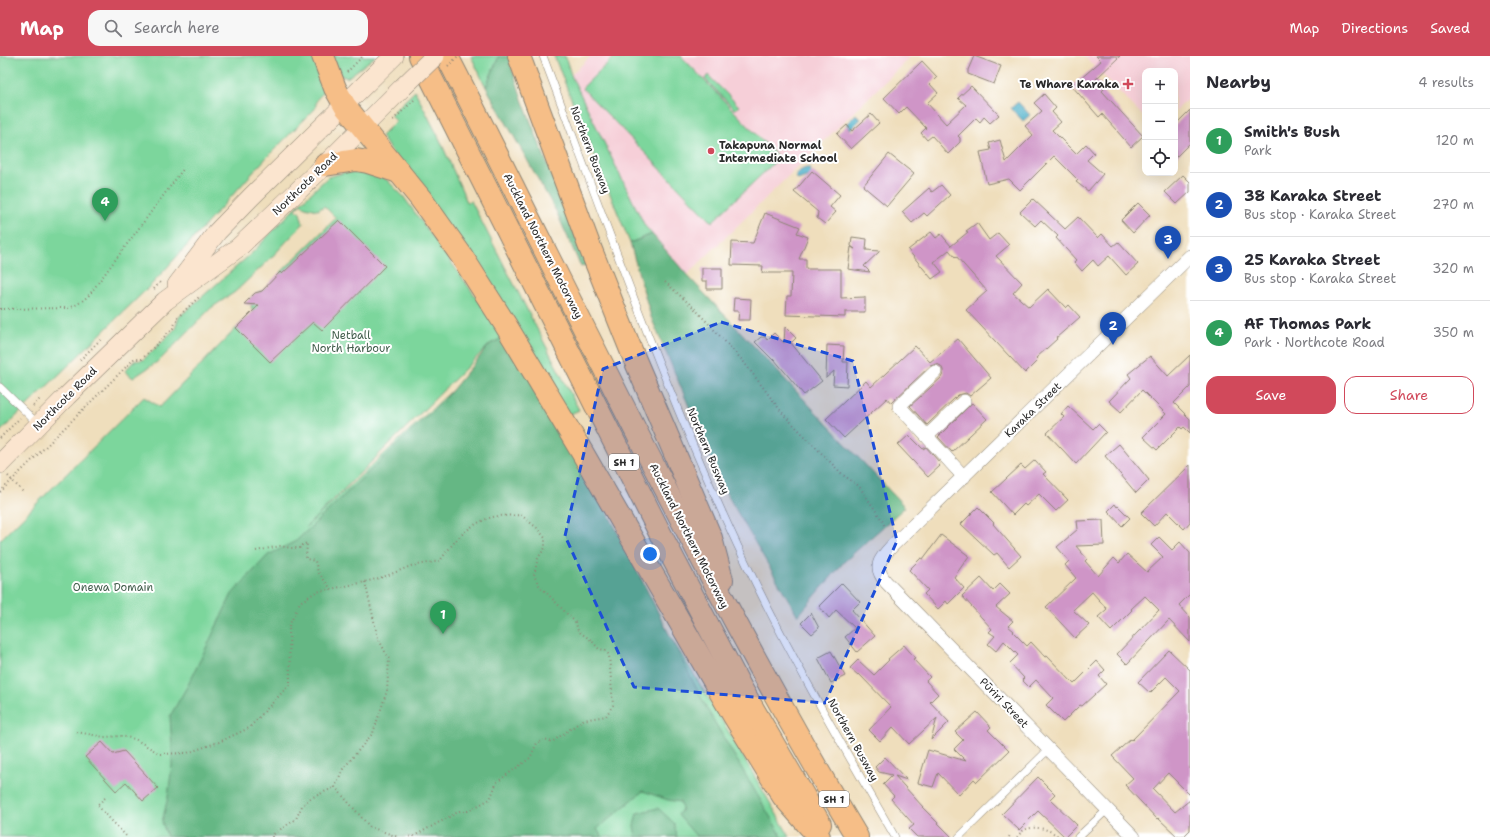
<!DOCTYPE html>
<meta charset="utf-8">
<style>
:root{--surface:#fff;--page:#f7f7f7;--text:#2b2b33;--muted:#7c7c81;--line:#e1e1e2;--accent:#d1495b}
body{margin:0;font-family:"Shantell Sans",sans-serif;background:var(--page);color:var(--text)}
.controls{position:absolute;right:12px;top:12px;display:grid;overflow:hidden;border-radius:8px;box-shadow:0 4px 16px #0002}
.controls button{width:36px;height:36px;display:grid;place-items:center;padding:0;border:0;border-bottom:1px solid var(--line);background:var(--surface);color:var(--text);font:20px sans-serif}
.you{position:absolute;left:650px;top:498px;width:14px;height:14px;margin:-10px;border:3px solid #fff;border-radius:50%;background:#1a73e8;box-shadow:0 0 0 6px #1a73e833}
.badge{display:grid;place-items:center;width:26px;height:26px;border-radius:50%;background:var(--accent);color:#fff;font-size:13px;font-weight:700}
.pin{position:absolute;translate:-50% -33px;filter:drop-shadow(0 1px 2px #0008)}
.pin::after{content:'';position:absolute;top:21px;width:14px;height:12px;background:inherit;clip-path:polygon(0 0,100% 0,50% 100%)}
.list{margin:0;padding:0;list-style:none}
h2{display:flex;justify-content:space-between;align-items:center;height:52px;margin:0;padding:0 16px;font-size:17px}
h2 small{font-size:13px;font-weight:400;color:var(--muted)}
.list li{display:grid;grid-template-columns:26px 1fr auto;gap:12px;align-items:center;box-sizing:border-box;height:64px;padding:0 16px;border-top:1px solid var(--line)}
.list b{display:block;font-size:15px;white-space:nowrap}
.list p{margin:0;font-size:13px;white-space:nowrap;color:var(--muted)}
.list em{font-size:13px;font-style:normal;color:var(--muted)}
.actions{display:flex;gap:8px;padding:12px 16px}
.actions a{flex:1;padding:9px 0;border:1px solid var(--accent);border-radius:12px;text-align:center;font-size:14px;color:var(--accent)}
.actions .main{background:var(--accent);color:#fff}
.icon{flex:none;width:22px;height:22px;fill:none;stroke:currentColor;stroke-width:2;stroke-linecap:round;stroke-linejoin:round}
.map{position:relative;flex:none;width:1190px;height:781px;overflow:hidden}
header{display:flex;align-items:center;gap:24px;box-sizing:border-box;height:56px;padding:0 20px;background:var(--accent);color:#fff}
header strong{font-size:19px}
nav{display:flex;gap:22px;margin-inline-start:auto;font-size:14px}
.search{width:280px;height:36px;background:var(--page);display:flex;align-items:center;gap:10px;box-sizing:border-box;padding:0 14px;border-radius:12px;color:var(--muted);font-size:15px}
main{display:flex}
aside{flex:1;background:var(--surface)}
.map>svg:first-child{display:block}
.built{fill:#f6cfd8}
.green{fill:#7cd69c;stroke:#548064}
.forest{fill:#65b784;stroke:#487158}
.water{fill:#49aec8;stroke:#3a6c7a}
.building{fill:#cf95c7}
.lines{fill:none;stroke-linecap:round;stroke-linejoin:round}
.service-casing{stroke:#8d8474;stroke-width:8}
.minor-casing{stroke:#8d8474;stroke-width:14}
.secondary-casing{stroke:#8d8474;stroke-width:20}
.motorway-casing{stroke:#8d8474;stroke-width:24}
.path{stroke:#8d8474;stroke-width:2;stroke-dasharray:1 3;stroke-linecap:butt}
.service{stroke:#fff;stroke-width:7}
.minor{stroke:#fff;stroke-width:13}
.secondary{stroke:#fbe5cf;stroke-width:19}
.motorway{stroke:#f6be87;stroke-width:22}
.secondary-bridge-casing{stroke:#8d8474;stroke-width:20;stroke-linecap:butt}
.path-bridge{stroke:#8d8474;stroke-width:2;stroke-dasharray:1 3;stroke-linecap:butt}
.secondary-bridge{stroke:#fbe5cf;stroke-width:19}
.marked{fill:#1d4ed8;fill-opacity:0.2;stroke:#1d4ed8;stroke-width:3;stroke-dasharray:8 5;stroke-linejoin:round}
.poi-dot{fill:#d1495b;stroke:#fff;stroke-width:1.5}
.labels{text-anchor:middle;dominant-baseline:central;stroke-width:4;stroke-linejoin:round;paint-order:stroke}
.shield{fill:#fff;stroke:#6b6b6b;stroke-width:1}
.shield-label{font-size:10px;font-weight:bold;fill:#2b2b2b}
.poi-label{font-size:11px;font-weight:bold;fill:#2b2b2b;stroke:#fff;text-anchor:end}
.street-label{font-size:11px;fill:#2b2b2b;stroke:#fff}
.park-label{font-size:11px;fill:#435e4d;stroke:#fff}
</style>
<header>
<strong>Map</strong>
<div class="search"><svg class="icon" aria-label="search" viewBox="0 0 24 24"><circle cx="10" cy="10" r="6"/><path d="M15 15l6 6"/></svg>Search here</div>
<nav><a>Map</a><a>Directions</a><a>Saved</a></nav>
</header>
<main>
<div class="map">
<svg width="1190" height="781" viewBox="0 0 1190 781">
<rect width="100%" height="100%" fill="#fff"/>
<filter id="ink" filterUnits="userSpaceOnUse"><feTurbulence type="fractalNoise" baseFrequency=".025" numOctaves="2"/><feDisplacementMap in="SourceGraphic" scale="8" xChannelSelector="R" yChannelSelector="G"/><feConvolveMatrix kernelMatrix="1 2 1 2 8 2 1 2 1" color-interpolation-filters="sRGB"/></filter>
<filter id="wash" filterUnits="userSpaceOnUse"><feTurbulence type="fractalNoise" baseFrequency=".012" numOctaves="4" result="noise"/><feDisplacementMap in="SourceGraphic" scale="16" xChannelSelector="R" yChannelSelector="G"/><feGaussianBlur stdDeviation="0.9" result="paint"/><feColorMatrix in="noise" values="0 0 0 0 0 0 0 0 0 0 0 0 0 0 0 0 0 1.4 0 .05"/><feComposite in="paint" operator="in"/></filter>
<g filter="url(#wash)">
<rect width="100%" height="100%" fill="#efdebc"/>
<g class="built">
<polygon points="591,0 911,0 687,219 645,170 571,19"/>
<polygon points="1084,0 1190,0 1190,41 1175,55 1175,15 1145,15 1145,62"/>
</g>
<g class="green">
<polygon points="0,0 314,0 326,34 317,43 315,53 267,101 152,228 0,376"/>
<polygon points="332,0 376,0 347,22 339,19"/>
<polygon points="471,0 499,0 486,31"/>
<polygon points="554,0 565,0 571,19 645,170 652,178 630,187"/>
<polygon points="615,0 681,0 779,102 712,166 582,32"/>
<polygon points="708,19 739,50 735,54 705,23"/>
<polygon points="415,35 440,84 467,146 471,145 579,354 568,359 381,80 396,65 390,59"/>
<path d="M369 115 387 124 403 140 505 281 490 288 306 471 494 295 723 666 790 781H0V484L144 341 160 351 253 255 251 252 252 248H247C250 240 255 237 262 235L336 162 324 150 318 154 305 151 301 148 296 153 300 157 303 168 270 203 235 236 211 252 160 304 133 322 125 315 134 305 143 304 175 273 179 261 252 197 291 156 328 121 346 116Z"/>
</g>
<g class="forest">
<polygon points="499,0 508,0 523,46 587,209 581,211 556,155 486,31"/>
<polygon points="652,178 687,219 905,451 844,506 798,560 725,435 651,261 630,187"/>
<polygon points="505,281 580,402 707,653 782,781 696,780 678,759 682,753 680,746 668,744 643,735 597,773 602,781 167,781 162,766 168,741 172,709 172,692 170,660 188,629 232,538 268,499 296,485 444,344 490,288"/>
<polygon points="658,752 674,767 677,781 636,781 634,770 637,757"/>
</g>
<g class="water">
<polygon points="1018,46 1030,59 1023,65 1011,52"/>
<polygon points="856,58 861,63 851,73 846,68"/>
<path d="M806 112H809L811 118 809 120 798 124 796 121C798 115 801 114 806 112Z"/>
</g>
<g id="blocks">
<g class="building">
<polygon points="974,0 1001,10 994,28 968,18 968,14"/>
<polygon points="1096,0 1120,0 1096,23 1104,33 1102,35 1143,80 1131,91 1102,58 1099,61 1072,30 1101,5"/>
<polygon points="922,5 937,21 930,28 938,37 927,47 946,68 966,49 958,42 971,30 999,59 990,67 984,61 980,66 976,62 958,80 960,82 960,86 948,98 932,80 927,84 921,77 926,72 906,51 899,58 884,42"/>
<polygon points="1044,38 1056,52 1052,56 1061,66 1052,74 1076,98 1086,88 1094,97 1087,104 1103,118 1088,135 1076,126 1078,124 1054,100 1020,134 1009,123 987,128 980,96 991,94 989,87 1000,84 1006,106 1033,79 1025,70 1042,55 1034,47"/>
<polygon points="1190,54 1190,87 1175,102 1175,69"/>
<polygon points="871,58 879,67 851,93 837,78 847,69 852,75"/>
<polygon points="889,98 914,118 887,150 863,130"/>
<polygon points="812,115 840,139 830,151 836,156 825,168 817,162 818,156 794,136"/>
<polygon points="1183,119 1190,126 1190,136 1177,148 1165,136"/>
<polygon points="941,129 950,139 927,160 924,157 912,167 902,156 929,132 932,136"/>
<polygon points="1033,143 1065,173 1078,161 1098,182 1102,178 1113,190 1118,186 1138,208 1126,219 1109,200 1098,210 1093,204 1082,215 1074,206 1076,204 1056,182 1058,180 1041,164 1035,170 1020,156"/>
<polygon points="1138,147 1150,159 1133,177 1121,164"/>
<polygon points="765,157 800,171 797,177 808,181 799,203 806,203 806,213 841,213 841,242 865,241 865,256 845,256 845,261 786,259 787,240 791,240 792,217 762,217 763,210 731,209 732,186 753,187"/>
<polygon points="339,164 385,210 322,274 313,266 270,306 236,272 259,249 244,248 255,237 262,235 280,216 282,218"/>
<polygon points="977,167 989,184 998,177 1009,189 996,200 1022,227 1013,237 1029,251 1048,233 1066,252 1069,249 1080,261 1056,282 1057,283 1036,302 1038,304 1025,317 966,254 987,235 956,200 955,201 949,194 934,206 942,216 932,223 908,194 931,176 936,182 941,178 951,190 968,176 966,175"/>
<polygon points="852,181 867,183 866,194 880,195 864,210 870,216 848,213 851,191 855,193 851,190"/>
<polygon points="702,212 722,212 722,233 707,233 707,225 702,225"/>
<polygon points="734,242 751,243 750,264 738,264 739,255 733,255"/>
<polygon points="785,271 796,282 791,287 822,325 804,339 774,303 773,304 755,286 761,281 765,281 767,284 774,277 784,287"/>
<polygon points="958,283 991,322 970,340 966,337 958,339 927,369 910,350 941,322 943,318 943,314 941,310 937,308 930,310 891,347 887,342 844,382 826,363 866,325 871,331 915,290 930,306"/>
<polygon points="827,289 844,290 843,306 848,306 847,330 833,329 834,315 826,322"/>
<polygon points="1190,299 1190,331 1174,347 1190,363 1190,377 1184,371 1182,373 1180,371 1157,394 1143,381 1166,358 1142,334 1121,356 1109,345 1131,322 1128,318 1150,300 1168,320"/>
<polygon points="972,347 987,363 952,396 938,381"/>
<polygon points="1068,350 1093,373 1098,368 1106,376 1076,408 1047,377 1064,361 1061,358"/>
<polygon points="909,379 923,393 926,391 940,407 939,409 940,410 928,421 898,389"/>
<polygon points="1119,388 1149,424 1136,437 1105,400"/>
<polygon points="1035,404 1046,416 1043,418 1068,444 1056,455 1039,438 1026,450 1024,448 1013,459 992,436 1021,409 1025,413"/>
<polygon points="1190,409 1190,466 1184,473 1167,456 1154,470 1141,457"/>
<polygon points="1115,448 1117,451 1118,450 1130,462 1122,470 1108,455"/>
<polygon points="978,451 994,467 993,468 1021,500 1009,511 997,497 994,499 961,468"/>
<polygon points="1103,464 1104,489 1076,490 1087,503 1085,505 1098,520 1114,502 1119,507 1127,498 1147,516 1163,501 1151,489 1159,481 1172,494 1180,486 1190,497 1190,538 1179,549 1190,561 1190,586 1169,564 1127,608 1117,598 1159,554 1145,540 1131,553 1132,554 1111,575 1098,561 1107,553 1092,536 1073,554 1089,569 1075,582 1046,551 1076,522 1065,509 1069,505 1057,491 1078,473 1077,465"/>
<polygon points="941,479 969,500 954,521 964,532 948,548 946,545 938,553 924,538 928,534 909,514 921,502 923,503"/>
<polygon points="981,522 993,535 1000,528 1010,538 996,551 1013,565 1008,570 1014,575 1013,576 1027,590 1031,586 1045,601 1047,600 1074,628 1097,605 1105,614 1099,620 1106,628 1082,650 1080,649 1063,666 1046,649 1053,642 1036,624 1029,631 1022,624 1024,622 1010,607 1018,599 1004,585 996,595 988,588 995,580 989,576 992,573 962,540"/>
<polygon points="842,527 860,546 852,554 875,580 857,596 845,581 855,572 836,554 829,562 819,550"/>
<polygon points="811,557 819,572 812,578 801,567"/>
<polygon points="904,589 915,602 913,603 930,621 926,625 938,638 930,646 949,666 931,684 937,662 909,688 893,671 880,685 869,674 891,651 859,618 858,619 850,612 858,604 874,619 889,604 888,603"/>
<polygon points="1169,594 1190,614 1190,739 1168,717 1153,733 1175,756 1190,744 1190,774 1183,781 1178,781 1158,762 1157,763 1125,729 1133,722 1112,700 1131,683 1132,684 1180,635 1166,621 1150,637 1138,626"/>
<polygon points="831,595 845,620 831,627 818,602"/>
<polygon points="977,656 991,671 988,674 1009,695 977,726 974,723 959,739 938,717 933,731 918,727 928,694 966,705 954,693 963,684 955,676"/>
<polygon points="102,686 113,698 124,695 158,732 143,745 126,726 116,735 85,701"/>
<polygon points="885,701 907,724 895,720 923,751 922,751 952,781 917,781 909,773 914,769 891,743 894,740 883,728 892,719 879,716 875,711"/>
<polygon points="1038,721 1055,738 1050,743 1077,769 1065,781 1038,755 1019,774 1002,758"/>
</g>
</g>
</g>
<g filter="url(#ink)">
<use href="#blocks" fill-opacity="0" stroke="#8d8474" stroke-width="1"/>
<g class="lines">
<defs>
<g id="service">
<path d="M543 0C610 177 672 357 756 528 798 614 847 697 895 781"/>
<polyline points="0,331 39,369"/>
<polyline points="959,781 1049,693"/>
<polyline points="1078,781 1108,753"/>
</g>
<g id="minor">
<polyline points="935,316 899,350 964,421"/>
<polyline points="927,380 964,345"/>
<path d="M1134 781 886 526C872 510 881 502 893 489L1190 200"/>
</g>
<g id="secondary">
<polyline points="177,229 217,176 251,141 394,0"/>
<polyline points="0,408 67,340 165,245 239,191 325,109 403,31"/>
</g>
<g id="motorway">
<polyline points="323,0 335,32 345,50 421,143 461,199 505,268 582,396 734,660 783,740 819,781"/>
<polyline points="420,0 665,487 742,634 820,768"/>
<path d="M447 0C581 262 706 529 857 781"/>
<polyline points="519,0 589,189 635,304 711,482 722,524"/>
<polyline points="325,109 356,104 368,106 399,116"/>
</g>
</defs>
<use href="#service" class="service-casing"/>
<use href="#minor" class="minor-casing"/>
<use href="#secondary" class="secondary-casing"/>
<use href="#motorway" class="motorway-casing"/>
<g class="path">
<polyline points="347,16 363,0"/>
<polyline points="665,226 694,252 743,305 784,359 843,419 859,430 882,464 885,471"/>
<polyline points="154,233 162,224"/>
<path d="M0 253 68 252C77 249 83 245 89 239L184 112"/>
<polyline points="80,304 101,283 103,282"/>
<polyline points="33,350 40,343"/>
<polyline points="0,382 20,362"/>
<polyline points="8,420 24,437"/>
<polyline points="0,436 134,303 142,303 173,272 178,261 200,240"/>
<polyline points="256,495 280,490 291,492 301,492 302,489 307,487 306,503 315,505 318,516 331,533"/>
<polyline points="365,526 378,582 389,603 387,635 373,677 343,713 335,731 370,771 398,781"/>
<path d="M77 676 104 681 121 680 135 683 160 698 187 697 219 686 249 672 290 628 289 570 300 546 316 536 365 526 386 520 411 510 440 505C453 486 469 467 493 461 501 459 512 460 521 459L537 472 545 482V492L538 502 534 519 538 528 576 567 578 575 591 584 599 593 605 594 609 599 613 649 606 660 583 664 552 686 545 683 537 687 530 702 497 726 490 743 468 755H460L414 780 407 781"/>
<polyline points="105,742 97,749 127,781"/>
<polyline points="272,781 272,779 296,763 302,750 309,743 335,731"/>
<polyline points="1009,781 1010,779"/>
<path d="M1017 781C1019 779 1021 776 1024 774 1035 769 1050 773 1059 781"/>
</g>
<use href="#service" class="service"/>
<use href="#minor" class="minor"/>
<use href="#secondary" class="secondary"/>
<use href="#motorway" class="motorway"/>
<defs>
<polyline id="secondary-bridge" points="403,31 435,0"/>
</defs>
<use href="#secondary-bridge" class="secondary-bridge-casing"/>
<g class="path-bridge">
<polyline points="448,10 458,0"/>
<polyline points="393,64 414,44"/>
</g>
<use href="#secondary-bridge" class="secondary-bridge"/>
</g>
</g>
<path class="marked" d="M721 266 853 305 897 485 825 647 634 631 565 480 603 313Z"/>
<g class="poi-dot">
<path d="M1126 22h4v4h4v4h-4v4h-4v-4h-4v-4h4z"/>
<circle cx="711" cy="95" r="4"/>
</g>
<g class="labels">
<g class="shield">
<rect x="609" y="398" width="30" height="16" rx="3"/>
<rect x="819" y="735" width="30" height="16" rx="3"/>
</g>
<g class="shield-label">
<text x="624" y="406">SH 1</text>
<text x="834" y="743">SH 1</text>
</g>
<g class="poi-label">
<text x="1119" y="28">Te Whare Karaka</text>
<text x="719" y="89" text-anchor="start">Takapuna Normal<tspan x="719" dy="13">Intermediate School</tspan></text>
</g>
<g class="street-label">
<text transform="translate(590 94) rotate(69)">Northern Busway</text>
<text transform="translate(305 128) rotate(-44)">Northcote Road</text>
<text transform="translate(543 190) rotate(63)">Auckland Northern Motorway</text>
<text transform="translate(65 343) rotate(-45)">Northcote Road</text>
<text transform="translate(1033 354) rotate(-44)">Karaka Street</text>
<text transform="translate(708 395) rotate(67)">Northern Busway</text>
<text transform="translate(689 480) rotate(63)">Auckland Northern Motorway</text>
<text transform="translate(1004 647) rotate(46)">Pūriri Street</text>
<text transform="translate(853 684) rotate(61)">Northern Busway</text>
</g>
<g class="park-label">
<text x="351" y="279">Netball<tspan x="351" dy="13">North Harbour</tspan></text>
<text x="113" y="531">Onewa Domain</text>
</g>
</g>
</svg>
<div class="controls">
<button>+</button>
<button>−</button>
<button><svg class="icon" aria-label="locate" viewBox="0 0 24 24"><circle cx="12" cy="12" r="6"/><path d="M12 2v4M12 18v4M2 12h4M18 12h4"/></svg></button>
</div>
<div class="you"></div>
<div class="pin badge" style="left:443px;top:578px;background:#2e9e5b">1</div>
<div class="pin badge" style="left:1113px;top:289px;background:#1a4fb4">2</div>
<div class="pin badge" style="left:1168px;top:203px;background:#1a4fb4">3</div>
<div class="pin badge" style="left:105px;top:165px;background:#2e9e5b">4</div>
</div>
<aside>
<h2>Nearby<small>4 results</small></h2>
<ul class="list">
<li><span class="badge" style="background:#2e9e5b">1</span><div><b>Smith's Bush</b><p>Park</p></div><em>120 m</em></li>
<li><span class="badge" style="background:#1a4fb4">2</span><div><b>38 Karaka Street</b><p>Bus stop · Karaka Street</p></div><em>270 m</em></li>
<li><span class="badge" style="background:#1a4fb4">3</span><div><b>25 Karaka Street</b><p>Bus stop · Karaka Street</p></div><em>320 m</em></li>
<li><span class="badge" style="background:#2e9e5b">4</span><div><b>AF Thomas Park</b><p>Park · Northcote Road</p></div><em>350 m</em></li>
</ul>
<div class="actions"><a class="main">Save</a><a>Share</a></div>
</aside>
</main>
